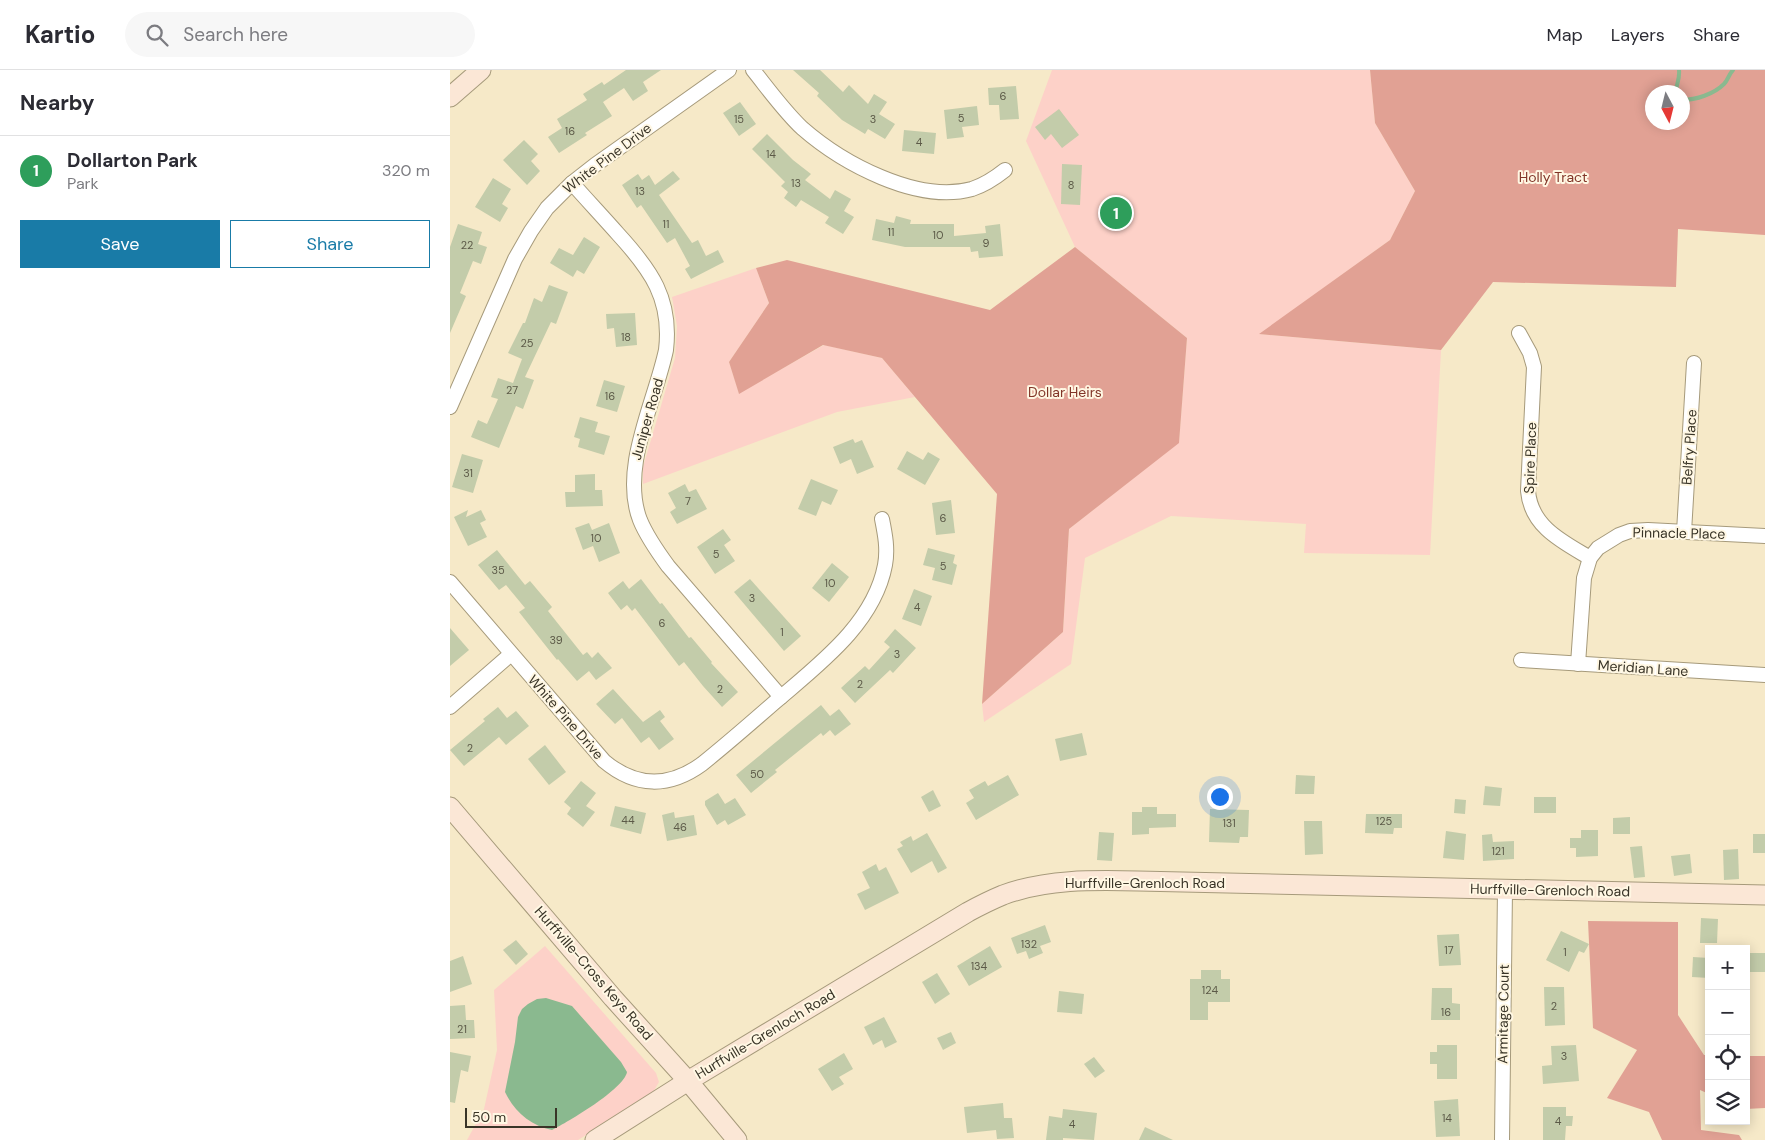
<!DOCTYPE html>
<meta charset="utf-8">
<style>
:root{--surface:#fff;--page:#f7f7f7;--text:#2b2b33;--muted:#7c7c81;--line:#e1e1e2;--accent:#197ba7}
body{margin:0;font-family:"DM Sans",sans-serif;background:var(--page);color:var(--text)}
.controls{position:absolute;right:15px;bottom:15px;display:grid;overflow:hidden;border-radius:0px;box-shadow:0 2px 12px #0003}
.controls button{width:45px;height:45px;display:grid;place-items:center;padding:0;border:0;border-bottom:1px solid var(--line);background:var(--surface);color:var(--text);font:25px sans-serif}
.compass{position:absolute;left:1195px;top:15px;width:45px;height:45px;border-radius:50%;background:var(--surface);box-shadow:0 2px 12px #0003;rotate:173deg}
.scale{position:absolute;left:15px;bottom:12px;width:92px;box-sizing:border-box;padding-left:5px;border:2px solid #393427;border-top:0;font-size:14px;line-height:18px;white-space:nowrap;color:#393427;-webkit-text-stroke:4px #fff7e3;paint-order:stroke}
.you{position:absolute;left:769px;top:726px;width:18px;height:18px;margin:-12px;border:4px solid #fff;border-radius:50%;background:#1a73e8;box-shadow:0 0 0 8px #1a73e833}
.badge{display:grid;place-items:center;width:32px;height:32px;border-radius:50%;background:var(--accent);color:#fff;font-size:16px;font-weight:700}
.pin{position:absolute;translate:-50% -50%;border:2px solid #fff;box-shadow:0 1px 5px #0006}
.list{margin:0;padding:0;list-style:none}
h2{display:flex;justify-content:space-between;align-items:center;height:65px;margin:0;padding:0 20px;font-size:21px}
h2 small{font-size:16px;font-weight:400;color:var(--muted)}
.list li{display:grid;grid-template-columns:32px 1fr auto;gap:15px;align-items:center;box-sizing:border-box;height:70px;padding:0 20px;border-top:1px solid var(--line)}
.list b{display:block;font-size:19px;white-space:nowrap}
.list p{margin:0;font-size:16px;white-space:nowrap;color:var(--muted)}
.list em{font-size:16px;font-style:normal;color:var(--muted)}
.actions{display:flex;gap:10px;padding:15px 20px}
.actions a{flex:1;padding:11px 0;border:1px solid var(--accent);border-radius:0px;text-align:center;font-size:18px;color:var(--accent)}
.actions .main{background:var(--accent);color:#fff}
.icon{flex:none;width:28px;height:28px;fill:none;stroke:currentColor;stroke-width:2;stroke-linecap:round;stroke-linejoin:round}
.map{position:relative;flex:none;width:1315px;height:1070px;overflow:hidden}
header{display:flex;align-items:center;gap:30px;box-sizing:border-box;height:70px;padding:0 25px;background:var(--surface);border-bottom:1px solid var(--line)}
header strong{font-size:24px}
nav{display:flex;gap:28px;margin-inline-start:auto;font-size:18px}
.search{width:350px;height:45px;background:var(--page);display:flex;align-items:center;gap:12px;box-sizing:border-box;padding:0 18px;border-radius:28px;color:var(--muted);font-size:19px}
main{display:flex}
aside{flex:1;background:var(--surface)}
.map>svg:first-child{display:block}
.green{fill:#fdd1c8}
.forest{fill:#e1a194;fill-rule:evenodd}
.water{fill:#8ab98f}
.lines{fill:none;stroke-linecap:round;stroke-linejoin:round}
.stream{stroke:#8ab98f;stroke-width:4}
.building{fill:#c3ccaa}
.street-casing{stroke:#a69a7b;stroke-width:16}
.secondary-casing{stroke:#a69a7b;stroke-width:21}
.street{stroke:#fff;stroke-width:14}
.secondary{stroke:#fbe7d6;stroke-width:19}
.labels{text-anchor:middle;dominant-baseline:central;stroke-width:4;stroke-linejoin:round;paint-order:stroke}
.number-label{font-size:11px;fill:#5c5a48}
.street-label{font-size:14px;fill:#393427;stroke:#fff7e3}
.park-label{font-size:14px;fill:#813528;stroke:#fff7e3}
</style>
<header>
<strong>Kartio</strong>
<div class="search"><svg class="icon" aria-label="search" viewBox="0 0 24 24"><circle cx="10" cy="10" r="6"/><path d="M15 15l6 6"/></svg>Search here</div>
<nav><a>Map</a><a>Layers</a><a>Share</a></nav>
</header>
<main>
<aside>
<h2>Nearby<small></small></h2>
<ul class="list">
<li><span class="badge" style="background:#2e9e5b">1</span><div><b>Dollarton Park</b><p>Park</p></div><em>320 m</em></li>
</ul>
<div class="actions"><a class="main">Save</a><a>Share</a></div>
</aside>
<div class="map">
<svg width="1315" height="1070" viewBox="0 0 1315 1070">
<rect width="100%" height="100%" fill="#f6e9c8"/>
<g class="green">
<polygon points="602,0 920,0 925,53 965,121 940,170 810,264 991,280 980,485 854,483 856,454 721,446 635,488 621,594 534,652 532,634 613,562 619,459 729,372 737,268 625,177 576,71"/>
<polygon points="306,198 319,233 279,292 289,323 374,275 432,288 465,327 387,342 193,414 193,397 225,288 227,256 222,227"/>
<polygon points="95,876 206,1003 209,1012 202,1024 128,1070 17,1070 34,1039 47,980 44,920"/>
</g>
<g class="forest">
<path d="M920 0H1315V165L1228 159 1226 217 1043 212 991 280 809 264 940 170 965 121 925 53ZM1232 22V52H1202V22Z"/>
<polygon points="625,177 737,268 729,373 619,459 613,562 532,634 547,424 432,288 373,275 289,324 279,292 319,233 306,198 337,190 540,240"/>
<polygon points="1138,851 1228,852 1228,945 1254,985 1259,985 1259,1024 1250,1020 1251,1060 1289,1065 1292,1070 1212,1070 1199,1042 1157,1028 1187,980 1143,958"/>
<polygon points="1296,986 1315,986 1315,1038 1296,1039"/>
</g>
<path class="water" d="M96 928 122 936 171 992 177 1002C174 1019 118 1052 102 1060 81 1056 64 1041 55 1022L65 972 68 947 72 939 78 934 87 929Z"/>
<g class="lines">
<g class="stream">
<path d="M1226 22C1226 14 1230 10 1229 0"/>
<path d="M1232 30C1246 30 1264 24 1274 14 1278 10 1279 4 1283 0"/>
</g>
</g>
<g class="building">
<polygon points="176,0 211,0 193,12 198,21 183,31 174,18 153,32 162,46 135,63 137,65 109,83 98,67 112,58 107,49 137,30 133,24 152,12 154,15"/>
<polygon points="343,0 370,0 393,22 399,15 418,34 424,24 437,32 429,44 445,54 435,69 418,59 415,64 392,50 367,26 369,23"/>
<polygon points="566,16 569,49 550,50 549,35 539,35 538,18"/>
<polygon points="290,32 306,54 289,66 273,43"/>
<polygon points="527,36 529,55 512,57 514,67 497,69 494,40"/>
<polygon points="609,39 629,65 612,78 601,64 595,70 585,57"/>
<polygon points="454,60 486,63 484,84 452,81"/>
<polygon points="317,64 343,90 361,104 355,110 380,129 385,120 401,129 394,141 404,147 393,164 375,153 379,147 351,130 346,137 334,128 338,122 331,116 335,112 302,79"/>
<polygon points="74,70 88,84 81,91 90,101 77,115 53,90"/>
<polygon points="612,94 632,95 630,135 611,134"/>
<polygon points="223,101 230,109 209,125 242,173 248,170 256,186 268,180 274,192 241,209 235,199 240,196 225,168 217,173 191,135 187,138 172,115 188,104 192,110 199,105 205,115"/>
<polygon points="43,108 61,119 52,134 58,138 50,152 25,137"/>
<polygon points="446,146 461,150 460,154 504,154 504,166 536,163 535,156 550,154 553,186 529,188 528,181 521,182 520,177 455,177 422,170 426,149 444,153"/>
<polygon points="8,154 32,162 28,174 37,177 31,194 23,191 10,223 16,226 0,263 0,177"/>
<polygon points="134,167 150,177 134,204 127,200 123,207 100,193 109,178 123,185"/>
<polygon points="99,215 118,222 106,254 101,252 75,307 84,310 73,339 66,336 49,378 21,367 28,350 37,354 48,329 41,327 48,308 63,313 72,289 58,283 73,253 75,253 84,228 92,232"/>
<polygon points="185,243 187,275 166,277 164,258 157,259 156,244"/>
<polygon points="154,310 175,316 167,342 146,336"/>
<polygon points="130,347 148,352 145,362 160,366 154,385 128,377 130,369 124,367"/>
<polygon points="403,369 405,373 412,370 424,397 407,404 401,389 390,394 383,377"/>
<polygon points="457,381 473,390 478,382 490,389 475,415 447,399"/>
<polygon points="12,384 33,390 23,423 2,417"/>
<polygon points="145,404 145,420 152,420 153,436 116,437 115,422 125,422 125,405"/>
<polygon points="361,409 388,420 381,435 372,431 366,446 348,439"/>
<polygon points="235,414 239,422 246,419 257,439 227,454 220,442 226,438 218,423"/>
<polygon points="501,430 505,463 486,465 482,433"/>
<polygon points="18,440 16,447 31,440 36,450 30,453 37,467 18,476 4,447"/>
<polygon points="139,453 142,460 159,453 170,483 149,492 143,476 133,480 125,458"/>
<polygon points="273,459 281,470 274,475 285,491 265,504 247,477"/>
<polygon points="478,478 505,485 503,493 507,495 502,515 482,510 485,498 473,495"/>
<polygon points="47,480 75,515 80,511 102,537 98,541 133,585 137,582 142,588 148,582 162,598 146,610 139,601 127,611 108,589 107,590 69,542 75,538 56,515 49,520 28,495"/>
<polygon points="382,493 399,507 379,532 362,518"/>
<polygon points="191,509 210,534 212,533 239,568 241,567 262,592 261,593 288,622 272,637 253,616 234,592 229,596 185,538 182,541 177,535 171,540 158,523 173,511 179,519"/>
<polygon points="300,509 351,566 334,581 284,522"/>
<polygon points="464,519 482,526 471,556 452,549"/>
<polygon points="0,558 19,580 0,596"/>
<polygon points="445,559 466,578 443,603 440,600 405,633 391,618 415,596 419,600 440,577 434,572"/>
<polygon points="163,619 193,652 210,640 215,647 210,651 224,669 209,680 199,667 191,673 172,648 165,654 146,634"/>
<polygon points="371,635 380,646 389,639 401,654 385,666 380,660 373,666 371,663 325,700 327,702 301,723 286,705"/>
<polygon points="48,637 57,648 66,641 79,656 56,675 49,667 14,696 0,680 35,651 33,649"/>
<polygon points="632,663 637,685 610,691 605,669"/>
<polygon points="95,675 116,702 99,715 78,689"/>
<polygon points="558,705 569,725 526,750 516,733 524,728 519,720 535,711 538,716"/>
<polygon points="846,705 865,706 864,724 845,724"/>
<polygon points="131,711 146,723 136,736 145,742 133,757 117,744 121,738 114,732"/>
<polygon points="1035,716 1052,718 1050,736 1033,735"/>
<polygon points="483,720 491,736 479,742 471,727"/>
<polygon points="268,723 275,734 285,728 296,745 278,755 275,750 267,755 255,735 255,731"/>
<rect x="1084" y="727" width="22" height="16"/>
<polygon points="1005,729 1016,730 1015,744 1004,743"/>
<polygon points="165,736 196,743 191,764 160,756"/>
<polygon points="692,737 707,737 707,744 726,744 726,757 699,758 699,764 682,765 682,742 692,742"/>
<polygon points="760,739 799,740 798,767 790,767 789,773 759,772"/>
<polygon points="224,742 225,748 244,745 247,765 217,771 212,745"/>
<polygon points="916,744 952,744 952,758 944,758 943,764 915,763"/>
<polygon points="1180,747 1180,764 1163,764 1163,748"/>
<polygon points="854,751 872,751 873,784 855,785"/>
<polygon points="1131,760 1148,760 1148,786 1126,787 1126,778 1120,778 1120,768 1131,768"/>
<polygon points="996,761 1016,764 1014,790 993,788"/>
<polygon points="649,762 664,763 662,791 647,790"/>
<polygon points="477,763 497,798 488,803 482,791 461,803 447,779 453,776 450,772 461,766 463,771"/>
<polygon points="1042,764 1043,772 1064,771 1064,789 1033,791 1032,765"/>
<rect x="1303" y="764" width="12" height="19"/>
<polygon points="1192,776 1195,807 1184,808 1180,777"/>
<polygon points="1288,779 1289,809 1274,810 1273,780"/>
<polygon points="1240,784 1242,803 1224,806 1221,786"/>
<polygon points="426,794 429,801 436,797 449,823 415,840 407,824 420,818 412,802"/>
<polygon points="1251,848 1268,849 1267,873 1250,873"/>
<polygon points="595,855 601,872 590,876 593,883 579,889 576,881 567,884 561,868"/>
<polygon points="1111,861 1139,874 1134,883 1129,881 1119,902 1096,890"/>
<polygon points="1009,864 1011,895 989,896 987,865"/>
<polygon points="66,870 78,884 66,895 53,880"/>
<polygon points="540,876 552,897 519,916 507,896"/>
<rect x="1300" y="883" width="15" height="19"/>
<polygon points="13,886 22,914 0,922 0,891"/>
<polygon points="1243,887 1259,888 1259,908 1242,907"/>
<polygon points="751,900 771,900 771,909 780,909 780,932 758,932 758,950 740,950 740,909 751,909"/>
<polygon points="487,903 500,924 485,934 472,912"/>
<polygon points="1094,917 1114,917 1115,955 1095,956"/>
<polygon points="982,918 1002,918 1002,933 1010,934 1010,950 981,950"/>
<polygon points="609,921 634,924 632,944 607,942"/>
<polygon points="15,935 16,950 24,950 25,968 0,969 0,936"/>
<polygon points="434,947 447,972 435,978 432,970 423,975 414,957"/>
<polygon points="501,962 506,973 493,980 487,968"/>
<polygon points="987,975 1007,975 1007,1009 987,1009 987,994 980,994 980,982 987,982"/>
<polygon points="1126,975 1129,1011 1093,1014 1092,996 1102,995 1101,976"/>
<polygon points="0,982 21,986 18,1002 11,1000 5,1033 0,1032"/>
<polygon points="394,983 403,999 389,1007 394,1014 382,1021 368,999"/>
<polygon points="644,987 655,1001 645,1008 634,994"/>
<polygon points="1008,1029 1010,1066 986,1067 984,1031"/>
<polygon points="553,1033 554,1048 562,1048 564,1068 547,1069 546,1060 517,1063 514,1037"/>
<polygon points="1093,1037 1116,1037 1116,1046 1123,1046 1122,1056 1116,1056 1115,1070 1093,1070"/>
<polygon points="613,1039 647,1043 644,1070 613,1068 613,1070 596,1070 599,1046 612,1048"/>
<polygon points="695,1057 723,1070 689,1070"/>
</g>
<g class="lines">
<defs>
<g id="street">
<path d="M303 0C319 20 334 41 352 58 392 93 467 134 522 119 534 115 545 108 555 100"/>
<path d="M122 113C137 130 153 147 168 164 201 200 222 229 216 280 205 332 170 398 190 450 197 467 207 481 218 496L331 627"/>
<path d="M1069 263 1080 283 1084 297 1078 421C1081 457 1113 472 1140 488"/>
<polyline points="0,337 65,189 81,161 97,138 122,113 145,95 279,0"/>
<polyline points="1234,462 1244,293"/>
<path d="M0 512 154 691C186 718 219 718 252 694 277 674 301 653 325 632 368 595 424 554 435 495 438 479 435 464 432 449"/>
<polyline points="1071,590 1315,605"/>
<polyline points="1128,594 1134,508 1140,488 1148,478 1169,465 1180,461 1198,460 1315,466"/>
<polyline points="0,637 61,584"/>
<polyline points="1052,1070 1055,819"/>
</g>
<g id="secondary">
<polyline points="0,27 31,0"/>
<polyline points="0,737 163,928 238,1011 287,1070"/>
<path d="M145 1070 238 1011 518 842C529 836 541 830 553 825 596 809 643 810 688 811L1315 825"/>
</g>
</defs>
<use href="#street" class="street-casing"/>
<use href="#secondary" class="secondary-casing"/>
<use href="#street" class="street"/>
<use href="#secondary" class="secondary"/>
</g>
<g class="labels">
<g class="number-label">
<text x="553" y="26">6</text>
<text x="511" y="48">5</text>
<text x="289" y="49">15</text>
<text x="423" y="49">3</text>
<text x="120" y="61">16</text>
<text x="469" y="72">4</text>
<text x="321" y="84">14</text>
<text x="346" y="113">13</text>
<text x="621" y="115">8</text>
<text x="190" y="121">13</text>
<text x="216" y="154">11</text>
<text x="441" y="162">11</text>
<text x="488" y="165">10</text>
<text x="536" y="173">9</text>
<text x="17" y="175">22</text>
<text x="176" y="267">18</text>
<text x="77" y="273">25</text>
<text x="62" y="320">27</text>
<text x="160" y="326">16</text>
<text x="18" y="403">31</text>
<text x="238" y="431">7</text>
<text x="493" y="448">6</text>
<text x="146" y="468">10</text>
<text x="266" y="484">5</text>
<text x="493" y="496">5</text>
<text x="48" y="500">35</text>
<text x="380" y="513">10</text>
<text x="302" y="528">3</text>
<text x="467" y="537">4</text>
<text x="212" y="553">6</text>
<text x="332" y="562">1</text>
<text x="106" y="570">39</text>
<text x="447" y="584">3</text>
<text x="410" y="614">2</text>
<text x="270" y="619">2</text>
<text x="20" y="678">2</text>
<text x="307" y="704">50</text>
<text x="178" y="750">44</text>
<text x="934" y="751">125</text>
<text x="779" y="753">131</text>
<text x="230" y="757">46</text>
<text x="1048" y="781">121</text>
<text x="579" y="874">132</text>
<text x="999" y="880">17</text>
<text x="1115" y="882">1</text>
<text x="529" y="896">134</text>
<text x="760" y="920">124</text>
<text x="1104" y="936">2</text>
<text x="996" y="942">16</text>
<text x="12" y="959">21</text>
<text x="1114" y="986">3</text>
<text x="997" y="1048">14</text>
<text x="1108" y="1051">4</text>
<text x="622" y="1054">4</text>
</g>
<g class="street-label">
<text transform="translate(157 88) rotate(-37)">White Pine Drive</text>
<text transform="translate(197 349) rotate(-74)">Juniper Road</text>
<text transform="translate(1239 377) rotate(-86)">Belfry Place</text>
<text transform="translate(1080 388) rotate(-88)">Spire Place</text>
<text transform="translate(1229 463) rotate(1)">Pinnacle Place</text>
<text transform="translate(1193 598) rotate(4)">Meridian Lane</text>
<text transform="translate(116 647) rotate(49)">White Pine Drive</text>
<text x="695" y="813">Hurffville-Grenloch Road</text>
<text transform="translate(1100 820) rotate(1)">Hurffville-Grenloch Road</text>
<text transform="translate(144 903) rotate(49)">Hurffville-Cross Keys Road</text>
<text transform="translate(1053 944) rotate(-89)">Armitage Court</text>
<text transform="translate(315 964) rotate(-31)">Hurffville-Grenloch Road</text>
</g>
<g class="park-label">
<text x="1103" y="107">Holly Tract</text>
<text x="615" y="322">Dollar Heirs</text>
</g>
</g>
</svg>
<div class="controls">
<button>+</button>
<button>−</button>
<button><svg class="icon" aria-label="locate" viewBox="0 0 24 24"><circle cx="12" cy="12" r="6"/><path d="M12 2v4M12 18v4M2 12h4M18 12h4"/></svg></button>
<button><svg class="icon" aria-label="layers" viewBox="0 0 24 24"><path d="M12 4l9 5-9 5-9-5zM3 14l9 5 9-5"/></svg></button>
</div>
<svg class="compass" viewBox="-18 -18 36 36"><path d="M0-13l5 13h-10z" fill="#e53935"/><path d="M0 13l5-13h-10z" fill="#7c7c81"/></svg>
<div class="scale">50 m</div>
<div class="you"></div>
<div class="pin badge" style="left:666px;top:143px;background:#2e9e5b">1</div>
</div>
</main>
